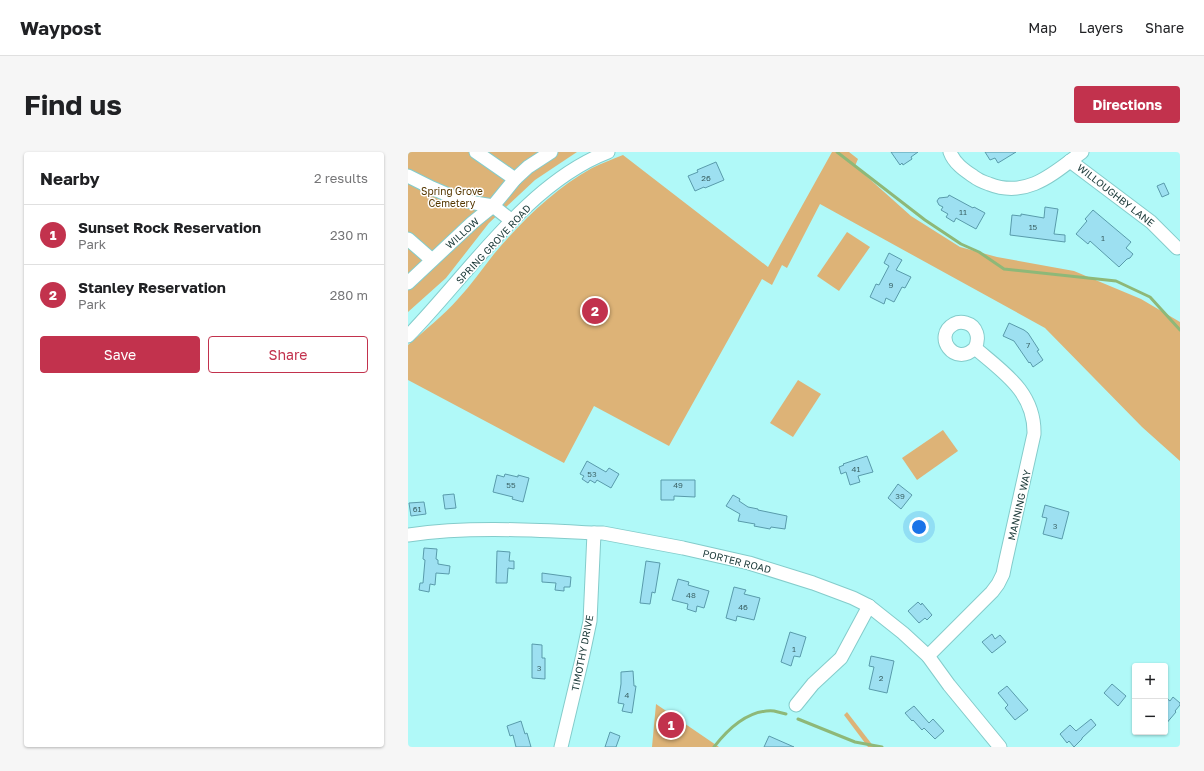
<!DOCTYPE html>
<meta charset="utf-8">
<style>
:root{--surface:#fff;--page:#f6f6f6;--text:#202124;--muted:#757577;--line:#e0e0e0;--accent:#c2324d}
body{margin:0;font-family:"Golos Text",sans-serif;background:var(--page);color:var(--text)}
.controls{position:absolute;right:12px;bottom:12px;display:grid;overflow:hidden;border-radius:4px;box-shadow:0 1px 3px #0004}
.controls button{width:36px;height:36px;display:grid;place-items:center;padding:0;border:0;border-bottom:1px solid var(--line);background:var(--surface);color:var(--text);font:20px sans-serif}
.you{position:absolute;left:511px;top:375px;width:14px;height:14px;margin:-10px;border:3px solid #fff;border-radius:50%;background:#1a73e8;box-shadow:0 0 0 6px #1a73e833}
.badge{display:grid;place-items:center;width:26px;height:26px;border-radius:50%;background:var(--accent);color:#fff;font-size:13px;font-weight:700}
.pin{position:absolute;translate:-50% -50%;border:2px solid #fff;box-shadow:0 1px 4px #0006}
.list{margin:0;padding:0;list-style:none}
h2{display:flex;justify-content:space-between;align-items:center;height:52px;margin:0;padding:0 16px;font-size:17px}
h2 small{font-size:13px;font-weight:400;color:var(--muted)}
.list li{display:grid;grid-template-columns:26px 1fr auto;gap:12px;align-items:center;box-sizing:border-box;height:60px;padding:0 16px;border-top:1px solid var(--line)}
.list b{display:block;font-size:15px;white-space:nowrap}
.list p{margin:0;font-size:13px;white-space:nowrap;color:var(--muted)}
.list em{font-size:13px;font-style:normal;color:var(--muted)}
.actions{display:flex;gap:8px;padding:12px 16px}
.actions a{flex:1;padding:9px 0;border:1px solid var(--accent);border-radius:4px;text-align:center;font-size:14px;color:var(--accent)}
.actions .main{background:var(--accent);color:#fff}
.map{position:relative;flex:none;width:772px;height:595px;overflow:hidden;border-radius:4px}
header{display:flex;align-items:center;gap:24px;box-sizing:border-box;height:56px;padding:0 20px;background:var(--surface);border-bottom:1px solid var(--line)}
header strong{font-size:19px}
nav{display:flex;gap:22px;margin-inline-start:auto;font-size:14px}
.intro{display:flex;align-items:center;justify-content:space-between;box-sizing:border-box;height:96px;padding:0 24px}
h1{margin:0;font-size:28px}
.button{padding:10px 18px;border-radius:4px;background:var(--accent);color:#fff;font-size:14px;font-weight:700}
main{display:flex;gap:24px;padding:0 24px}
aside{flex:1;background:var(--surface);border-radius:4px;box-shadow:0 1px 3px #0004}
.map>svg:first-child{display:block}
.green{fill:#ddb377}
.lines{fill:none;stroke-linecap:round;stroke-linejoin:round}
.stream{stroke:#8eb878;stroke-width:3}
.building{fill:#9de0f1;stroke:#599bab}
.minor-casing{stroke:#84cccb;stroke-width:15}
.minor{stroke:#fff;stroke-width:13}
.labels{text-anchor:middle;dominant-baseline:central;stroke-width:3;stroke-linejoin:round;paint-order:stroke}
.number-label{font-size:8px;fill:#3c6366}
.park-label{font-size:10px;fill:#553700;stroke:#fff}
.street-label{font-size:10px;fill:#1b3938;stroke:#fff}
</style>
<header>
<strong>Waypost</strong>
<nav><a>Map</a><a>Layers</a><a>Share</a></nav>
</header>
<div class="intro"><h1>Find us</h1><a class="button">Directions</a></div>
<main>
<aside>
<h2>Nearby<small>2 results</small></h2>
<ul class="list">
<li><span class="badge">1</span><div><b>Sunset Rock Reservation</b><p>Park</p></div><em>230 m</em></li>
<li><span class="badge">2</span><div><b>Stanley Reservation</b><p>Park</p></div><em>280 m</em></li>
</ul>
<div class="actions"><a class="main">Save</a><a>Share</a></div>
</aside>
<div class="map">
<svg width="772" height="595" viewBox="0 0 772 595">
<rect width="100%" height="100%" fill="#b0f9f8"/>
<g class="green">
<polygon points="0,0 169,0 127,28 81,71 38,126 0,160"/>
<path d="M424 0H441L450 7 447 14 503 64 552 95 589 105 666 119 733 147 772 170V309L734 275 637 176 412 52 379 116 374 113 364 133 354 127 261 294 186 254 156 311 0 228V193C17 178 35 164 50 147 63 133 74 117 86 102 114 69 146 37 184 16 194 11 205 7 215 3L360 115Z"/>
<polygon points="439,80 462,95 431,139 409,124"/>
<polygon points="390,228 413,242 385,285 362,271"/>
<polygon points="535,278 550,299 509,328 494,306"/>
<polygon points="248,552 311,595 244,595"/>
<polygon points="439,560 466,595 460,595 436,563"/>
</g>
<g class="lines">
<g class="stream">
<polyline points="429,0 517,68 553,92 571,100 596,117 708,129 742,145 772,178"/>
<polyline points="390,567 447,590 474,595"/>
<path d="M306 595C320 577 341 557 366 559 370 560 374 561 378 562"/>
</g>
</g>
<g class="building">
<polygon points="483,0 510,0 503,5 504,7 495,13 494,11 492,13"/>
<polygon points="577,0 608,0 590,11 587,6 582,8"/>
<polygon points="308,10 316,28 297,36 296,35 287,39 280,24 290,20 289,18"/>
<polygon points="756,31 761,42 754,45 749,34"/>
<polygon points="541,43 565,56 566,55 577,61 568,77 548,66 546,70 538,65 540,62 533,58 535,55 531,53 529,49 531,46 540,45"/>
<polygon points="637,55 650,57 646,82 657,83 657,90 602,83 604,63 613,64 613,62 636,66"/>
<polygon points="685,58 723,90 718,96 725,102 722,106 719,107 711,115 682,89 680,92 668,82 679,69 677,67"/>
<polygon points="481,101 494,108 488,118 503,125 497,136 494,135 486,150 478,146 476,152 462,145 468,132 471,133 481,114 476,111"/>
<polygon points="601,171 616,178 620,181 631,198 629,199 635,208 625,215 622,210 621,211 606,189 595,184"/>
<polygon points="459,304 465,320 450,324 452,330 442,333 438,320 433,322 431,315 436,313 435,312"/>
<polygon points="179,309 198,320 201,316 211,322 203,336 189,328 187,331 182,328 180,331 174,327 176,324 172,322"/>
<polygon points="97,322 110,325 110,323 121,326 115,350 104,347 105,345 85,340 89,323 96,325"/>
<polygon points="253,328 287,328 287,345 266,344 266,348 253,348"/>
<polygon points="490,332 504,343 493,357 480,346"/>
<polygon points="46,342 48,356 37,357 35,343"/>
<polygon points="325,343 332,347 331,349 340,355 350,357 350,358 379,364 377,377 363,375 362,377 346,374 347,372 330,369 332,362 318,354"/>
<polygon points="16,350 18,362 3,364 1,351"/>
<polygon points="637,353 661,360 654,387 635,382 639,366 634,365"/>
<polygon points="16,396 29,397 28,407 30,408 30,412 42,414 41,422 28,421 27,433 22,432 21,440 11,438 12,431 15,431 17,408 15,407"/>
<polygon points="89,399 102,400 101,409 106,409 106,417 100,416 99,431 88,431"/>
<polygon points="238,409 252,411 247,441 244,440 242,452 232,451"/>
<polygon points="134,421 163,425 162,435 156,435 156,439 147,438 148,431 134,430"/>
<polygon points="270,427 281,430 280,433 301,439 296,456 289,454 288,460 279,457 280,452 264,448"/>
<polygon points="326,435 338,438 336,442 352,446 346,468 329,464 328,469 318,466"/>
<polygon points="510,450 513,453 514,451 524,463 519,468 517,466 511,471 500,459"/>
<polygon points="382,480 398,485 392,505 386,504 383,514 373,510"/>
<polygon points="584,482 587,487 592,483 598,490 584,501 574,490"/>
<polygon points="124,492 134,493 134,506 137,506 137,527 124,526"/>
<polygon points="463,504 486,509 479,541 461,537 466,515 461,514"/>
<polygon points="225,519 226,534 228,534 224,561 214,559 216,552 210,551 213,532 213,520"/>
<polygon points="704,532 718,544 710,554 696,541"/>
<polygon points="599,534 620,558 607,568 597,556 600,553 590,541"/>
<polygon points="757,545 762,549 765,545 772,551 772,553 767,559 768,560 757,573"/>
<polygon points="506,554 521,571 525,567 536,579 527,587 516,576 514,578 505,568 504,569 497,561"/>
<polygon points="683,567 688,573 674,586 674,587 666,595 661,589 659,591 652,582 662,573 668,579"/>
<polygon points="113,569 117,582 119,581 123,595 108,595 105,583 102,584 99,574"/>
<polygon points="202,580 212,584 208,595 197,595"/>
<polygon points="361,584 386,595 356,595"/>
</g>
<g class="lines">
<defs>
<g id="minor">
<polyline points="68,0 107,27"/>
<path d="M542 0C546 11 556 18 565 24 570 28 575 30 581 32 619 47 646 21 674 0"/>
<polyline points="662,9 743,70 769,96"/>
<polyline points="0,24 24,36 45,45 67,51 85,54 104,69"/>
<polyline points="0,87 24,108"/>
<polyline points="0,131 64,71 85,54 107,27 120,15 143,0"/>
<path d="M0 184C59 124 119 31 200 0"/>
<path d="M0 383C61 374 124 378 186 381H195L275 396 341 411 405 431 445 446 461 454 495 481 520 504 541 533 592 595"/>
<path d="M520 504 584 440 590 432 595 422 597 412 626 282C627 240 595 220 567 196 572 186 569 174 558 171 554 170 550 170 546 172 524 184 547 216 567 196"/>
<polyline points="388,553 405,532 433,506 461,454"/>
<polyline points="153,595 174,507 182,469 186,381"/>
</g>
</defs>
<use href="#minor" class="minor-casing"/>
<use href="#minor" class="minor"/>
</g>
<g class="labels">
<g class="number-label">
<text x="298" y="26">26</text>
<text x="555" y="60">11</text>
<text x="625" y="75">15</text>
<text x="695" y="86">1</text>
<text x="483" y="133">9</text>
<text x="620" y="193">7</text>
<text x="448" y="317">41</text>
<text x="184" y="322">53</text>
<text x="103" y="333">55</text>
<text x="270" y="333">49</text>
<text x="492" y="344">39</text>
<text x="9" y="357">61</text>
<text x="647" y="374">3</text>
<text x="283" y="443">48</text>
<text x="335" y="455">46</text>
<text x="386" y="497">1</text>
<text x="131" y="516">3</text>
<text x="473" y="526">2</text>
<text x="219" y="543">4</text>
</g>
<g class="park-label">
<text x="44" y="39">Spring Grove<tspan x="44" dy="12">Cemetery</tspan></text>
</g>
<g class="street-label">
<text transform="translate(708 43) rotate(38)">WILLOUGHBY LANE</text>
<text transform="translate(54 81) rotate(-42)">WILLOW</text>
<text transform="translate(85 92) rotate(-47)">SPRING GROVE ROAD</text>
<text transform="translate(611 353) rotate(-77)">MANNING WAY</text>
<text transform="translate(329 409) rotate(14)">PORTER ROAD</text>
<text transform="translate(174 501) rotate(-79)">TIMOTHY DRIVE</text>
</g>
</g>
</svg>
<div class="controls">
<button>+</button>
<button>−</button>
</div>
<div class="you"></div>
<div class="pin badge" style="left:263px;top:573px">1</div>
<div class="pin badge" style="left:187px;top:159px">2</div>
</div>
</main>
